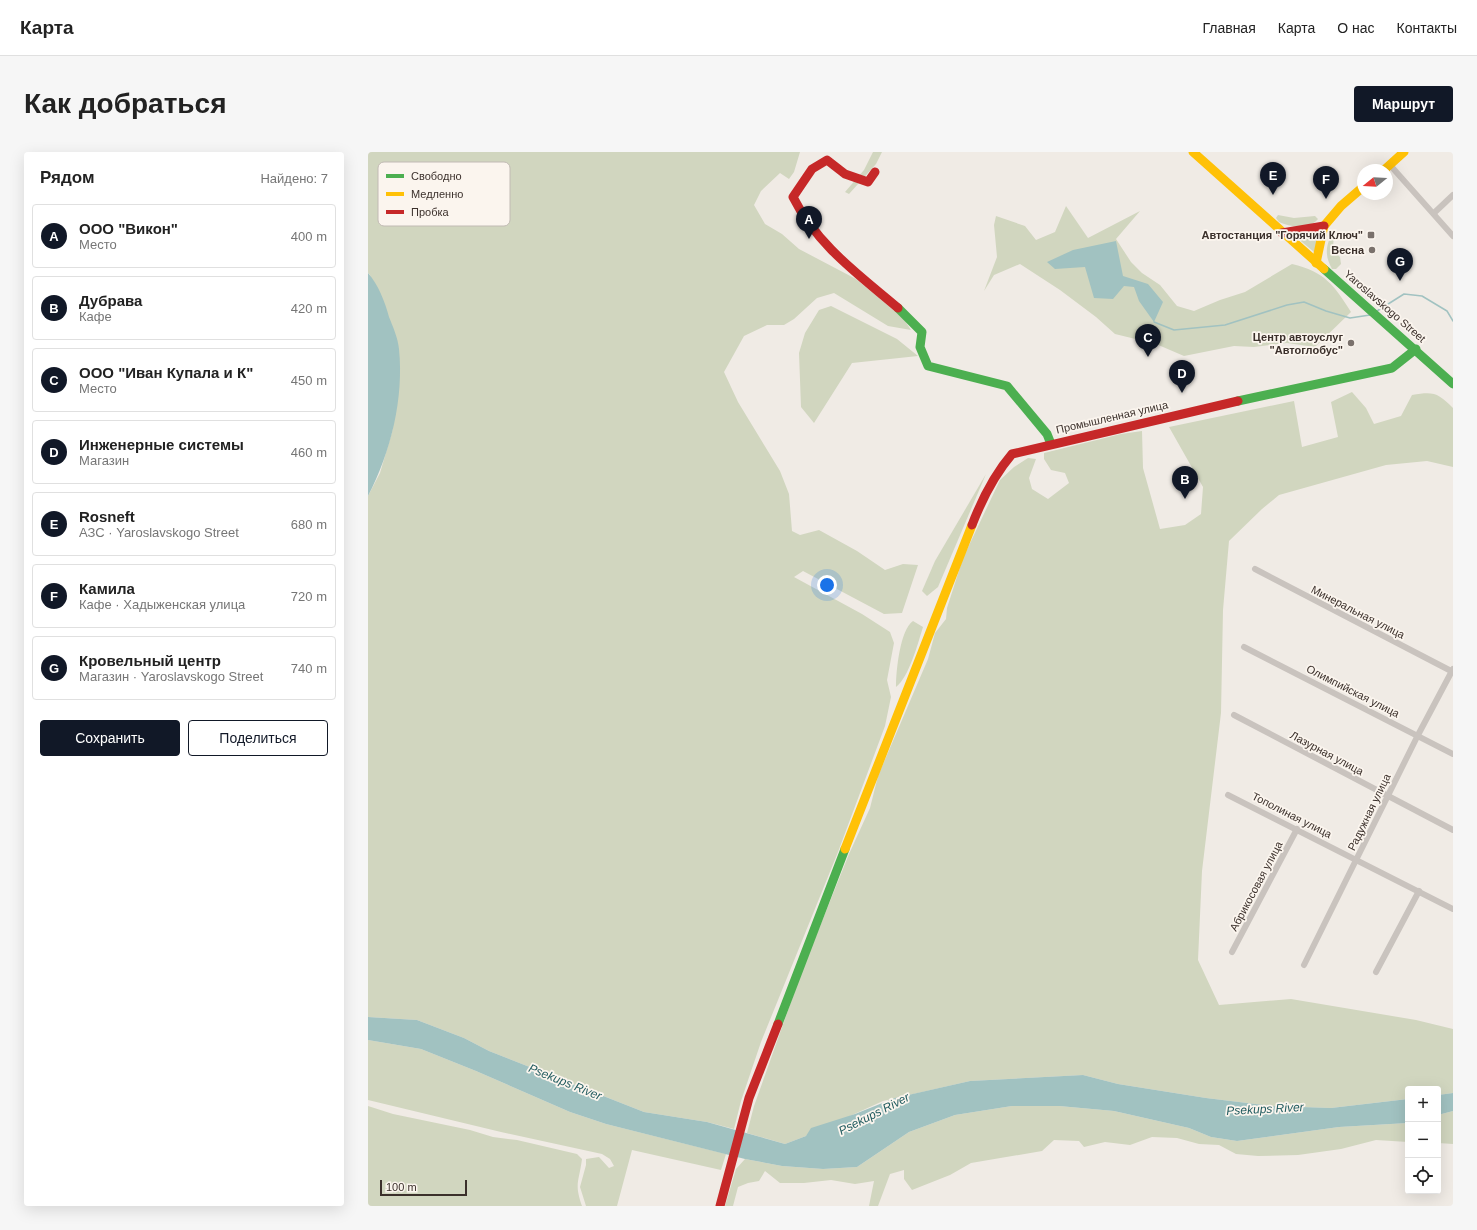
<!DOCTYPE html>
<html lang="ru">
<meta charset="utf-8">
<style>
:root{--surface:#fff;--page:#f6f6f6;--text:#222;--muted:#767676;--line:#e0e0e0;--accent:#111827}
body{margin:0;font-family:Arial,sans-serif;background:var(--page);color:var(--text)}
.controls{position:absolute;right:12px;bottom:12px;display:grid;overflow:hidden;border-radius:4px;box-shadow:0 4px 16px #0002}
.controls button{width:36px;height:36px;display:grid;place-items:center;padding:0;border:0;border-bottom:1px solid var(--line);background:var(--surface);color:var(--text);font:20px sans-serif}
.compass{position:absolute;left:989px;top:12px;width:36px;height:36px;border-radius:50%;background:var(--surface);box-shadow:0 4px 16px #0002;rotate:252deg}
.scale{position:absolute;left:12px;bottom:10px;width:87px;box-sizing:border-box;padding-left:4px;border:2px solid #3b302b;border-top:0;font-size:11px;line-height:14px;white-space:nowrap;color:#3b302b;-webkit-text-stroke:3px #fbf5ee;paint-order:stroke}
.you{position:absolute;left:459px;top:433px;width:14px;height:14px;margin:-10px;border:3px solid #fff;border-radius:50%;background:#1a73e8;box-shadow:0 0 0 6px #1a73e833}
.badge{display:grid;place-items:center;width:26px;height:26px;border-radius:50%;background:var(--accent);color:#fff;font-size:13px;font-weight:700}
.pin{position:absolute;translate:-50% -33px;filter:drop-shadow(0 1px 2px #0008)}
.pin::after{content:'';position:absolute;top:21px;width:14px;height:12px;background:inherit;clip-path:polygon(0 0,100% 0,50% 100%)}
.list{margin:0;padding:0;list-style:none}
h2{display:flex;justify-content:space-between;align-items:center;height:52px;margin:0;padding:0 16px;font-size:17px}
h2 small{font-size:13px;font-weight:400;color:var(--muted)}
.list li{display:grid;grid-template-columns:26px 1fr auto;gap:12px;align-items:center;box-sizing:border-box;height:64px;margin:0 8px 8px;padding:0 8px;border:1px solid var(--line);border-radius:4px}
.list b{display:block;font-size:15px;white-space:nowrap}
.list p{margin:0;font-size:13px;white-space:nowrap;color:var(--muted)}
.list em{font-size:13px;font-style:normal;color:var(--muted)}
.actions{display:flex;gap:8px;padding:12px 16px}
.actions a{flex:1;padding:9px 0;border:1px solid var(--accent);border-radius:4px;text-align:center;font-size:14px;color:var(--accent)}
.actions .main{background:var(--accent);color:#fff}
.icon{flex:none;width:22px;height:22px;fill:none;stroke:currentColor;stroke-width:2;stroke-linecap:round;stroke-linejoin:round}
.map{position:relative;flex:none;width:1085px;height:1054px;overflow:hidden;border-radius:4px}
header{display:flex;align-items:center;gap:24px;box-sizing:border-box;height:56px;padding:0 20px;background:var(--surface);border-bottom:1px solid var(--line)}
header strong{font-size:19px}
nav{display:flex;gap:22px;margin-inline-start:auto;font-size:14px}
.intro{display:flex;align-items:center;justify-content:space-between;box-sizing:border-box;height:96px;padding:0 24px}
h1{margin:0;font-size:28px}
.button{padding:10px 18px;border-radius:4px;background:var(--accent);color:#fff;font-size:14px;font-weight:700}
main{display:flex;gap:24px;padding:0 24px}
aside{flex:1;background:var(--surface);border-radius:4px;box-shadow:0 4px 16px #0002}
.map>svg:first-child{display:block}
.green{fill:#d1d6bf}
.water{fill:#a1c2c1}
.lines{fill:none;stroke-linecap:round;stroke-linejoin:round}
.stream{stroke:#a1c2c1;stroke-width:1.5}
.street{stroke:#c9c3be;stroke-width:6}
.fast{stroke:#4caf50;stroke-width:9}
.slow{stroke:#ffc107;stroke-width:9}
.jam{stroke:#c62828;stroke-width:9}
.poi-dot{fill:#7a716c;stroke:#fbf5ee;stroke-width:1.5}
.labels{text-anchor:middle;dominant-baseline:central;stroke-width:3.5;stroke-linejoin:round;paint-order:stroke}
.poi-label{font-size:11px;font-weight:bold;fill:#3b302b;stroke:#fbf5ee;text-anchor:end}
.street-label{font-size:11px;fill:#3b302b;stroke:#fbf5ee}
.water-label{font-size:12px;font-style:italic;fill:#1f5a5e;stroke:#fbf5ee}
.key{fill:#fbf5ee;stroke:#c1bab4;stroke-width:1}
.key-label{font-size:11px;fill:#3b302b}
</style>
<header>
<strong>Карта</strong>
<nav><a>Главная</a><a>Карта</a><a>О нас</a><a>Контакты</a></nav>
</header>
<div class="intro"><h1>Как добраться</h1><a class="button">Маршрут</a></div>
<main>
<aside>
<h2>Рядом<small>Найдено: 7</small></h2>
<ul class="list">
<li><span class="badge">A</span><div><b>ООО &quot;Викон&quot;</b><p>Место</p></div><em>400 m</em></li>
<li><span class="badge">B</span><div><b>Дубрава</b><p>Кафе</p></div><em>420 m</em></li>
<li><span class="badge">C</span><div><b>ООО &quot;Иван Купала и К&quot;</b><p>Место</p></div><em>450 m</em></li>
<li><span class="badge">D</span><div><b>Инженерные системы</b><p>Магазин</p></div><em>460 m</em></li>
<li><span class="badge">E</span><div><b>Rosneft</b><p>АЗС · Yaroslavskogo Street</p></div><em>680 m</em></li>
<li><span class="badge">F</span><div><b>Камила</b><p>Кафе · Хадыженская улица</p></div><em>720 m</em></li>
<li><span class="badge">G</span><div><b>Кровельный центр</b><p>Магазин · Yaroslavskogo Street</p></div><em>740 m</em></li>
</ul>
<div class="actions"><a class="main">Сохранить</a><a>Поделиться</a></div>
</aside>
<div class="map">
<svg width="1085" height="1054" viewBox="0 0 1085 1054">
<rect width="100%" height="100%" fill="#f0ebe5"/>
<g class="green">
<polygon points="0,0 432,0 426,20 421,27 412,21 393,39 386,53 397,72 414,82 431,97 488,127 535,166 543,178 520,174 466,141 449,146 426,167 416,173 399,173 376,184 356,220 370,250 412,319 421,342 424,379 432,383 451,378 489,399 517,418 535,412 550,413 534,461 516,462 435,419 426,425 494,462 522,480 526,491 519,528 523,545 517,574 470,700 393,890 373,949 366,977 339,970 276,960 121,899 96,886 49,868 0,865 0,344 12,321 24,280 30,241 2,123 0,121"/>
<polygon points="505,0 514,0 508,12 481,42 477,40 496,18"/>
<path d="M698 54 720 86 772 59 748 87 763 110 774 121 792 133 809 154 826 159 852 148 877 140 924 112C957 120 966 133 983 160L947 195 919 191 886 195 866 194 816 204 788 192 747 182 728 165 692 138 652 112 626 123 616 139 629 105 626 73 628 64 657 74 668 88 687 80Z"/>
<path d="M910 63 926 66 947 64 950 67C941 78 922 75 911 70L908 66Z"/>
<polygon points="949,80 951,82 946,100 928,85"/>
<path d="M962 86 966 87C964 95 966 100 972 105L973 112 968 117H964C958 106 957 97 962 86Z"/>
<polygon points="463,154 529,187 550,204 484,211 446,271 433,255 431,201 437,181 451,158"/>
<path d="M984 240 998 256 1006 272 1033 264 1044 243C1066 239 1070 241 1085 256V315L1059 309 1018 313 911 343 894 357 861 389 855 458 853 561 834 719 830 808 851 853 923 847 1048 868 1085 877V941L1070 943V937H1040V947L963 956 904 954 838 946 750 932 715 923 602 929 515 949 438 984 417 992 379 981 386 954 434 819 481 702 502 656 510 624 560 507 567 481 578 467 579 456 595 406 632 328 646 315 660 306 668 307 661 326 664 337 680 347 701 331 697 321 683 318 676 307V301L753 282 774 279 775 316 792 377 817 373 833 362 835 335 801 275 926 249 934 295 970 285 963 250Z"/>
<polygon points="618,322 570,435 559,444 554,439 567,409"/>
<path d="M545 469 555 475C550 491 541 525 528 535 528 519 532 478 545 469Z"/>
<polygon points="0,888 53,897 108,919 202,960 238,972 358,1002 353,1018 264,998 249,1054 218,1054 212,1035 218,1013 218,1007 231,1005 241,1016 246,1014 242,1007 234,1002 133,980 0,948"/>
<path d="M0 954 25 962 102 978 125 985 149 988 209 1002 214 1007C211 1030 206 1031 214 1054H0Z"/>
<polygon points="644,954 691,954 746,959 821,976 843,985 869,989 971,975 1040,971 1040,990 1008,988 973,997 930,1003 890,1004 868,1002 851,993 831,992 809,986 784,985 762,993 737,990 716,995 711,989 686,988 674,999 603,1011 582,1023 544,1038 536,1027 536,1018 522,1022 510,1054 501,1054 506,1029 487,1032 463,1028 436,1031 412,1031 397,1019 391,1029 380,1031 370,1035 365,1054 357,1054 368,1017 377,1007 414,1014 455,1017 489,1015 541,980 587,963"/>
<polygon points="1085,959 1085,992 1070,991 1070,963"/>
</g>
<g class="water">
<polygon points="748,89 755,124 780,132 795,150 786,170 771,149 766,135 756,134 745,147 726,146 717,115 687,117 679,110 705,98"/>
<path d="M0 121C10 132 17 150 21 165 25 175 30 186 31 197 36 246 23 300 0 344Z"/>
<polygon points="0,865 49,868 96,886 121,899 276,960 339,970 417,992 438,984 443,976 487,962 527,946 602,929 715,923 750,932 838,946 904,954 963,956 1040,947 1040,971 971,975 869,989 843,985 821,976 746,959 691,954 644,954 587,963 541,980 489,1015 455,1017 414,1014 377,1007 238,972 202,960 108,919 53,897 0,888"/>
<polygon points="1085,941 1085,959 1070,963 1070,943"/>
</g>
<g class="lines">
<g class="stream">
<polyline points="1009,159 1036,142 1054,144 1079,159 1085,169"/>
<polyline points="786,170 806,178 857,173 919,153 936,150 958,159 982,166 1002,163"/>
</g>
<g class="street">
<polyline points="1022,13 1085,84"/>
<polyline points="1066,61 1085,43"/>
<polyline points="887,417 1085,520"/>
<polyline points="876,495 1085,602"/>
<polyline points="866,563 1085,678"/>
<polyline points="860,643 1085,757"/>
<polyline points="864,800 929,677"/>
<polyline points="936,813 1050,583 1085,517"/>
<polyline points="1008,820 1051,739"/>
</g>
<g class="fast">
<polyline points="956,117 1085,232"/>
<polyline points="530,156 554,180 552,195 560,214 639,234 679,282 683,292"/>
<polyline points="870,249 1024,216 1048,197"/>
<polyline points="410,872 477,697"/>
</g>
<g class="slow">
<polyline points="825,0 956,117"/>
<polyline points="1016,18 1036,0"/>
<polyline points="948,111 956,74 973,54 995,35"/>
<polyline points="477,697 604,373"/>
</g>
<g class="jam">
<path d="M507 20 500 30 477 22 459 8 444 17 425 45C449 93 490 122 530 156"/>
<polyline points="914,81 956,74"/>
<path d="M604 373C614 347 626 323 644 302L870 249"/>
<polyline points="352,1054 381,946 410,872"/>
</g>
</g>
<g class="poi-dot">
<rect x="999" y="79" width="8" height="8" rx="2"/>
<circle cx="1004" cy="98" r="4"/>
<circle cx="983" cy="191" r="4"/>
</g>
<g class="labels">
<g class="poi-label">
<text x="995" y="83">Автостанция "Горячий Ключ"</text>
<text x="996" y="98">Весна</text>
<text x="975" y="185">Центр автоуслуг<tspan x="975" dy="13">"Автоглобус"</tspan></text>
</g>
<g class="street-label">
<text transform="translate(1017 154) rotate(41)">Yaroslavskogo Street</text>
<text transform="translate(744 265) rotate(-13)">Промышленная улица</text>
<text transform="translate(990 460) rotate(27)">Минеральная улица</text>
<text transform="translate(985 539) rotate(27)">Олимпийская улица</text>
<text transform="translate(959 601) rotate(28)">Лазурная улица</text>
<text transform="translate(1001 660) rotate(-64)">Радужная улица</text>
<text transform="translate(924 663) rotate(27)">Тополиная улица</text>
<text transform="translate(888 734) rotate(-62)">Абрикосовая улица</text>
</g>
<g class="water-label">
<text transform="translate(197 930) rotate(22)">Psekups River</text>
<text transform="translate(897 957) rotate(-3)">Psekups River</text>
<text transform="translate(506 962) rotate(-27)">Psekups River</text>
</g>
</g>
<rect x="10" y="10" width="132" height="64" rx="6" class="key"/>
<rect x="18" y="22" width="18" height="4" fill="#4caf50"/>
<rect x="18" y="40" width="18" height="4" fill="#ffc107"/>
<rect x="18" y="58" width="18" height="4" fill="#c62828"/>
<g class="key-label">
<text x="43" y="28">Свободно</text>
<text x="43" y="46">Медленно</text>
<text x="43" y="64">Пробка</text>
</g>
</svg>
<div class="controls">
<button>+</button>
<button>−</button>
<button><svg class="icon" aria-label="locate" viewBox="0 0 24 24"><circle cx="12" cy="12" r="6"/><path d="M12 2v4M12 18v4M2 12h4M18 12h4"/></svg></button>
</div>
<svg class="compass" viewBox="-18 -18 36 36"><path d="M0-13l5 13h-10z" fill="#e53935"/><path d="M0 13l5-13h-10z" fill="#767676"/></svg>
<div class="scale">100 m</div>
<div class="you"></div>
<div class="pin badge" style="left:441px;top:87px">A</div>
<div class="pin badge" style="left:817px;top:347px">B</div>
<div class="pin badge" style="left:780px;top:205px">C</div>
<div class="pin badge" style="left:814px;top:241px">D</div>
<div class="pin badge" style="left:905px;top:43px">E</div>
<div class="pin badge" style="left:958px;top:47px">F</div>
<div class="pin badge" style="left:1032px;top:129px">G</div>
</div>
</main>
